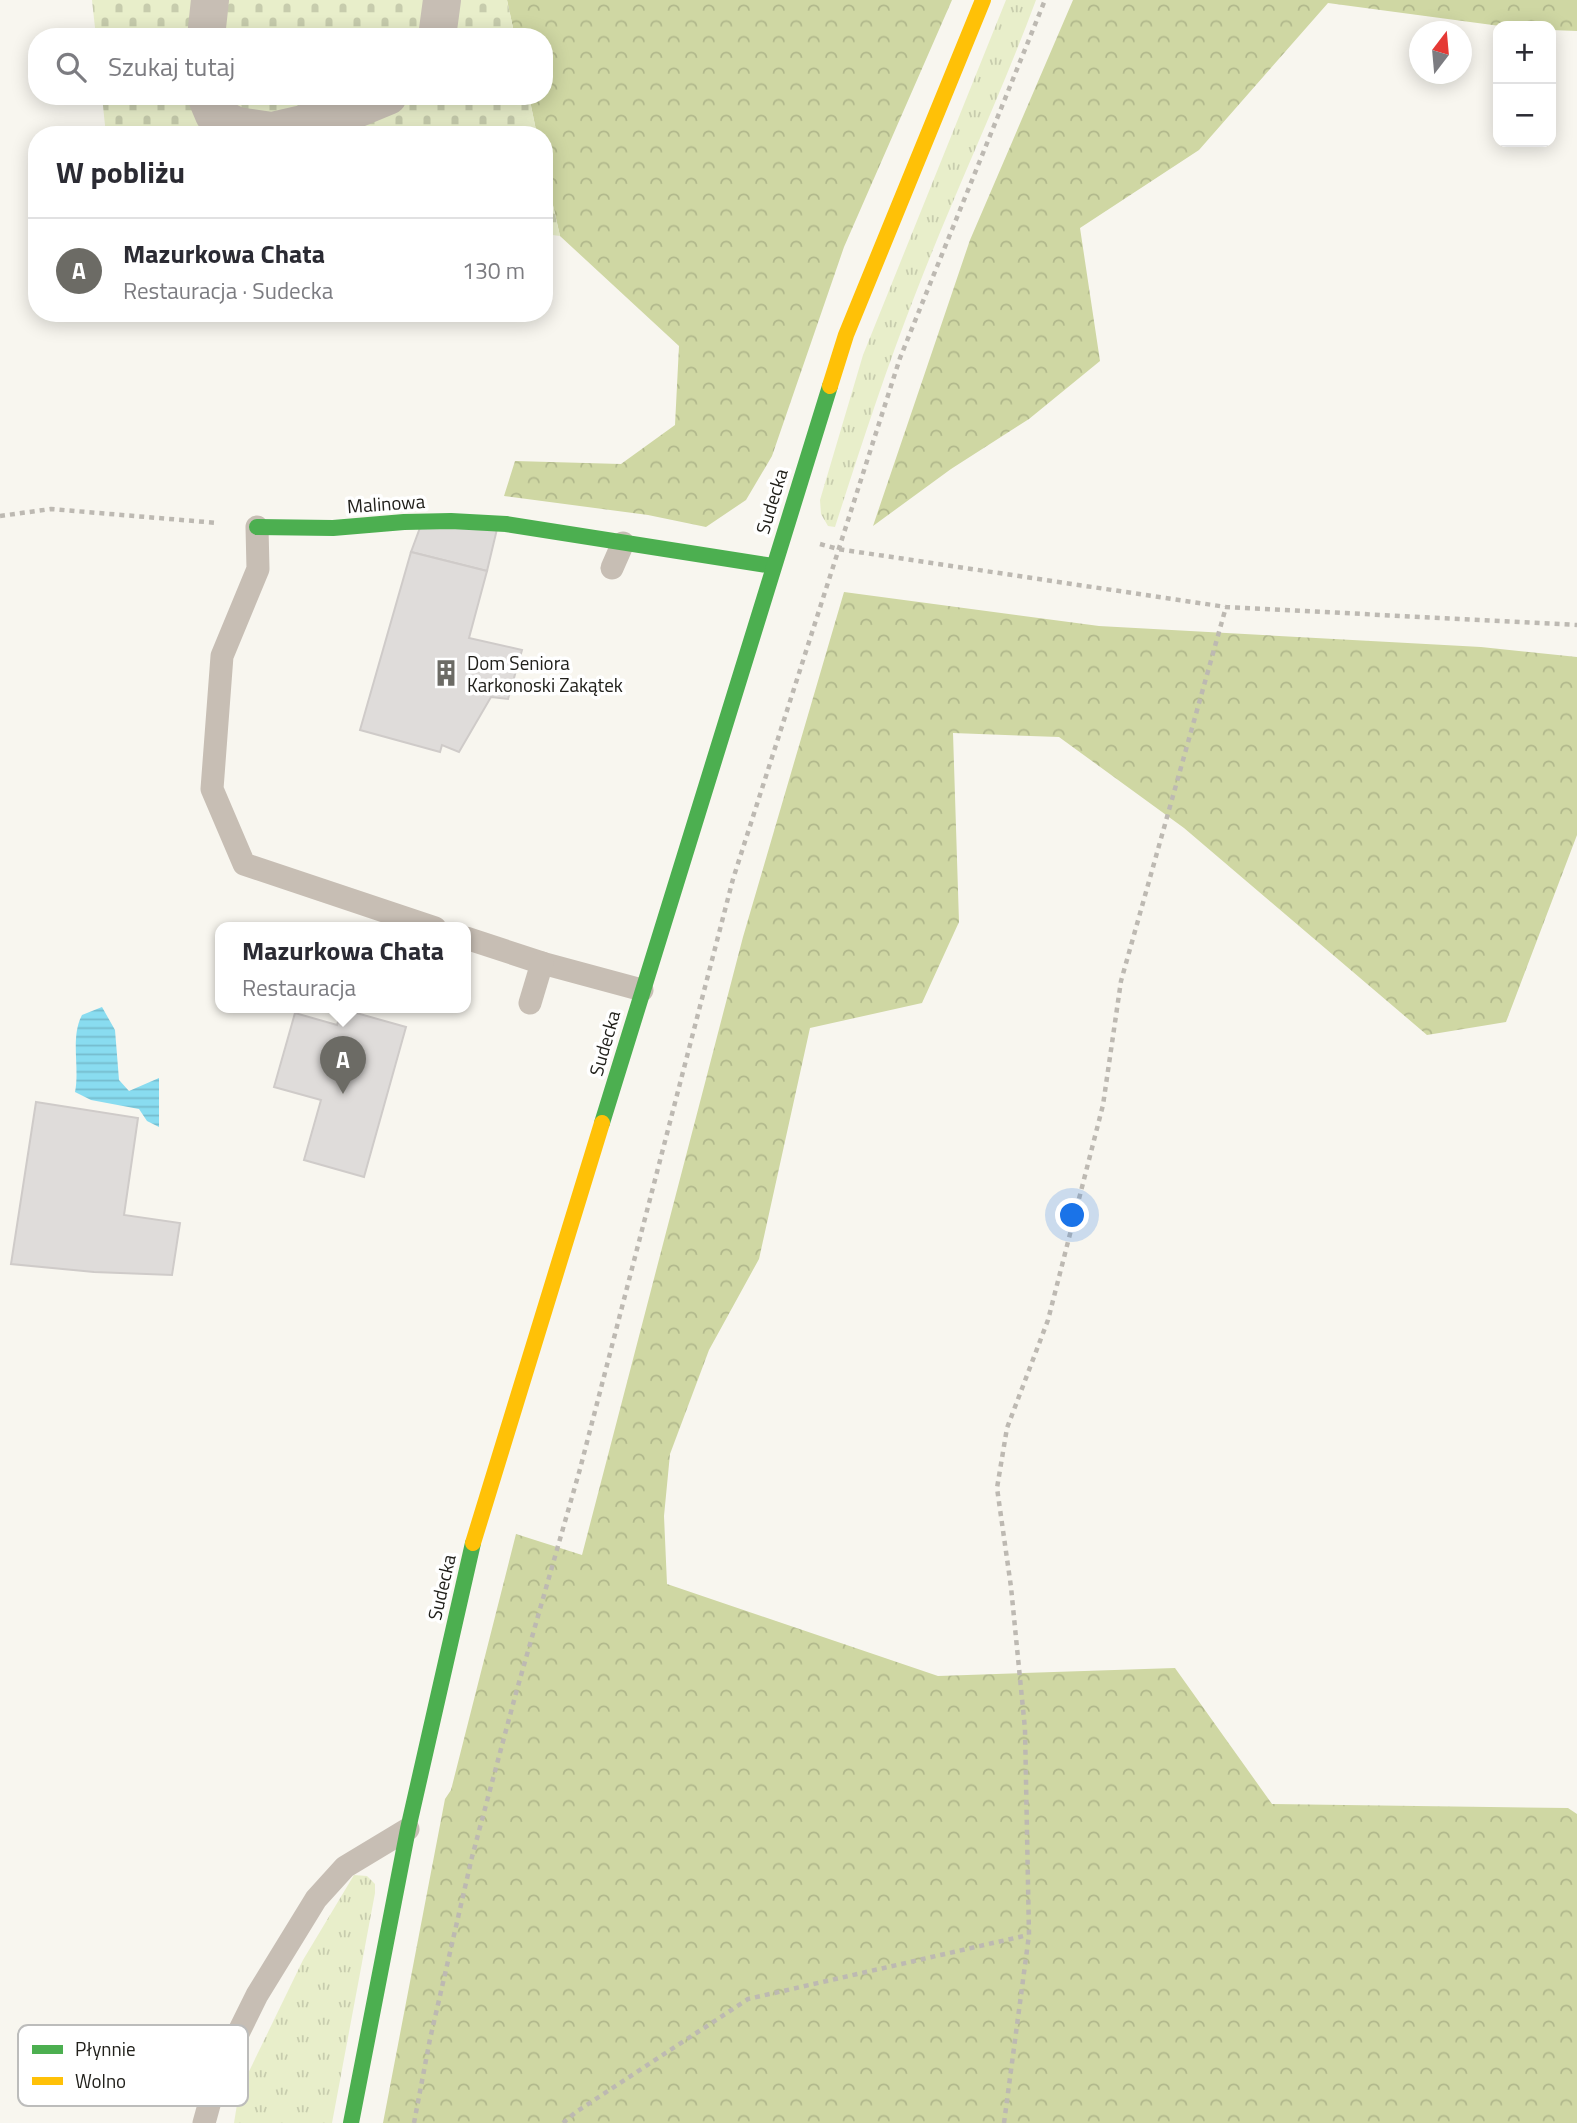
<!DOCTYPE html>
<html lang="pl">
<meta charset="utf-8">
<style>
:root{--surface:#fff;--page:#f2f2f3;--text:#2b2b33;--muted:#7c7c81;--line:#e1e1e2;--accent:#6c6b65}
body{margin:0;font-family:"Titillium Web",sans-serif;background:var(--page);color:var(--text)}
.controls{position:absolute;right:21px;top:21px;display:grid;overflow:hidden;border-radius:14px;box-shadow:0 4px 18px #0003}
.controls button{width:63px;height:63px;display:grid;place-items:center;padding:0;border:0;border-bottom:2px solid var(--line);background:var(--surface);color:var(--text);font:35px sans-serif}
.compass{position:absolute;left:1409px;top:21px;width:63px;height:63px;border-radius:50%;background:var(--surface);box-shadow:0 4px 18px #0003;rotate:16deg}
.you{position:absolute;left:1073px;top:1216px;width:24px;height:24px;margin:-18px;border:5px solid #fff;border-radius:50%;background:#1a73e8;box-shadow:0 0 0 10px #1a73e833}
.badge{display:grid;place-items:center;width:46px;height:46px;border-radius:50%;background:var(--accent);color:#fff;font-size:23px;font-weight:700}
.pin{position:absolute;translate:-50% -58px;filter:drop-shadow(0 2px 4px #0008)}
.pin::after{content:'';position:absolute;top:37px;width:24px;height:21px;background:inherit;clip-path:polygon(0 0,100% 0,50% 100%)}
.popup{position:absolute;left:215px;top:922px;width:256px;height:91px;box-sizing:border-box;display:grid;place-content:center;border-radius:14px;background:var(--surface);filter:drop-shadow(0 2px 5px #0005);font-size:23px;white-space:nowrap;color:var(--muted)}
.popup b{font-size:26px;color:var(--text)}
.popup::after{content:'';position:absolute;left:50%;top:100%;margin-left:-14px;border:14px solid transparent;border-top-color:var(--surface)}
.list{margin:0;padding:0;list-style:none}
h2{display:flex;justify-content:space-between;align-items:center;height:91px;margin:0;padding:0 28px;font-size:30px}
h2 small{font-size:23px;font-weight:400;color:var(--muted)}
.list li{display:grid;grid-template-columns:46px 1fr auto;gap:21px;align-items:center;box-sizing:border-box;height:105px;padding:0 28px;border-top:2px solid var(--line)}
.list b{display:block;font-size:26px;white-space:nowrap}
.list p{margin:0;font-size:23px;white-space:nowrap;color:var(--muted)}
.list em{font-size:23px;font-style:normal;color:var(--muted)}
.icon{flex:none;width:38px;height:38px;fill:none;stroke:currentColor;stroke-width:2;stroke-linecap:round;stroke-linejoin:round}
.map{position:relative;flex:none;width:1577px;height:2123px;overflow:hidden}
.search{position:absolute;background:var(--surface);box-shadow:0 4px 18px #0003;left:28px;top:28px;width:525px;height:77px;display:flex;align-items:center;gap:18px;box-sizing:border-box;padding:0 24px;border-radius:28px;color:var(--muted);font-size:26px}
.panel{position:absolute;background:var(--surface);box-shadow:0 4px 18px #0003;left:28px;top:126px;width:525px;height:196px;border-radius:28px}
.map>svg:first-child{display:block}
.grass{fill:url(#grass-tufts)}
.forest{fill:url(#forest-crowns)}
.cemetery{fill:url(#cemetery-stones)}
.water{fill:url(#water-rules)}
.building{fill:#dfdcda;stroke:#cfcbc9;stroke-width:2}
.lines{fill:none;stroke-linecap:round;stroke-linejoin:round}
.path{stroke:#bdb9b2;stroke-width:4.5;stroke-dasharray:5 5;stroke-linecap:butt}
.lane{stroke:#c7beb4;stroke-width:23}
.street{stroke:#c7beb4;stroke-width:38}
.fast{stroke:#4caf50;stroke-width:16}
.slow{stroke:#ffc107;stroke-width:16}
.labels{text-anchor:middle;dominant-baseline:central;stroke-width:7;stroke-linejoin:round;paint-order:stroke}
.street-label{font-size:19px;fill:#21201b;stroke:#fff}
.poi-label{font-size:19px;fill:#21201b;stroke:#fff;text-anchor:start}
.key{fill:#fff;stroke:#bcbcbb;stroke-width:2}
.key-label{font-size:19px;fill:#21201b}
</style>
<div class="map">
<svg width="1577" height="2123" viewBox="0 0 1577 2123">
<defs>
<pattern id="grass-tufts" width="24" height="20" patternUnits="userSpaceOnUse" patternTransform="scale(1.75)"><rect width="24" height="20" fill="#e8eeca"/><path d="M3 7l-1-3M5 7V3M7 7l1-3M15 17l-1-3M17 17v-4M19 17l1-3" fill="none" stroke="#c7ccad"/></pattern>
<pattern id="forest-crowns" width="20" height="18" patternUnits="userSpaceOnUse" patternTransform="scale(1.75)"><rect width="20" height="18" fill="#cfd7a3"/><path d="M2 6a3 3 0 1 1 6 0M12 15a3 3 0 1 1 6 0" fill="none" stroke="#b1b88c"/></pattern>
<pattern id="cemetery-stones" width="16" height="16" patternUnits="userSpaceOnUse" patternTransform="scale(1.75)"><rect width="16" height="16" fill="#e8eeca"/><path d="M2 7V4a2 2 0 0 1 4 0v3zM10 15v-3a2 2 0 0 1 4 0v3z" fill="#c7ccad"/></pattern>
<pattern id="water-rules" width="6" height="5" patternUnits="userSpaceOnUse" patternTransform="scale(1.75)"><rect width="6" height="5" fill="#89dcf0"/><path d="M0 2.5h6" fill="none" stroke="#76bccd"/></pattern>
</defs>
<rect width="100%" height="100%" fill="#f8f6ef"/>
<g class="grass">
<path d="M1006 0H1036C999 100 953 196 915 295 885 372 860 449 835 527L828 526 821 514 820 500 863 355Z"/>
<polygon points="354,1875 367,1876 375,1884 375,1893 332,2123 234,2123 239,2092 303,1960"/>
</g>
<g class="forest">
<polygon points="507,0 952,0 844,247 772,456 746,500 706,527 648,515 504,496 515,461 621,464 675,425 679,346 560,236 544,166 544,135 537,135 529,96 544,96 544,37 515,37"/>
<polygon points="1073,0 1577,0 1577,31 1551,30 1551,26 1500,26 1328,3 1199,150 1080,228 1100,361 1029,419 951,469 873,526 970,240"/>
<polygon points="844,592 1099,626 1481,647 1577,657 1577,835 1506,1022 1427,1035 1184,828 1059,737 953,733 959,922 922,1003 810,1028 759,1259 709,1350 670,1454 664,1516 667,1584 938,1676 1175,1668 1272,1804 1568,1808 1577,1814 1577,2123 383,2123 445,1799 451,1790 516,1534 582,1555 743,937"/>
</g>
<g class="cemetery">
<polygon points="92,0 507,0 515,37 96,37"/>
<polygon points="102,96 529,96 537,135 106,135"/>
<polygon points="544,166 560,236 544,234"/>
</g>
<path class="water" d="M102 1007 115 1030 119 1080 129 1091 159 1078V1127L147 1121 139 1109 91 1100 75 1092C80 1067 70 1038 82 1015Z"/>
<g class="building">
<polygon points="421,525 497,529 487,571 411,552"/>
<polygon points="411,552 487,571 469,638 522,650 508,699 491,697 459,752 442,745 440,752 360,730"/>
<polygon points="342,1009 406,1027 364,1177 304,1160 321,1100 274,1087 295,1013 337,1025"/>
<polygon points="36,1102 138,1118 124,1215 180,1223 172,1275 94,1272 11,1264"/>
</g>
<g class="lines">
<g class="path">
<polyline points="0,516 51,509 218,523"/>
<polyline points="820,544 838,549 1226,607 1577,625"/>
<polyline points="414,2123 430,2039 472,1857 516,1693 580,1469 733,879 900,358 1045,0"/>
<polyline points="563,2123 576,2112 748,1999 1028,1935"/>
<polyline points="1004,2123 1029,1935 1025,1729 1011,1587 997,1488 1007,1428 1048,1320 1103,1105 1121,981 1226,607"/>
</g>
<g class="lane">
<polyline points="257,527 258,569 222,656 212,789 244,864 435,928"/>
<polyline points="612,568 623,543"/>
<polyline points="466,938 542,963 642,990"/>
<polyline points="530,1003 542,963"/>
<polyline points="204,2123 217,2076 257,1995 316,1899 345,1867 408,1829"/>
</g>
<g class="street">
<polyline points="206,37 210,0"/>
<polyline points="437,37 442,0"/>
<polyline points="206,96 214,115 237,126 272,131 342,115 388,96"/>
</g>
<g class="fast">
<polyline points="257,527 333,528 404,522 451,521 506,524 773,566"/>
<polyline points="602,1123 830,386"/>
<polyline points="351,2123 408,1829 473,1543"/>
</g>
<g class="slow">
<polyline points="830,386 846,335 983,0"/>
<polyline points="473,1543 602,1123"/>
</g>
</g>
<defs>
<symbol id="building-bare" viewBox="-9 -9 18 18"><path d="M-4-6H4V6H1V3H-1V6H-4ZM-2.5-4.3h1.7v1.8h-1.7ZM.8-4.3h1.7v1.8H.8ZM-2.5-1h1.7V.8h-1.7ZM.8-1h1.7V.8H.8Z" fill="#6c6b65" stroke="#fff" stroke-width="2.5" paint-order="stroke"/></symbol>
</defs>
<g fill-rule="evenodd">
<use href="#building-bare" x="427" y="654" width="38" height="38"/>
</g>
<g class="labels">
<g class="street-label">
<text transform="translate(771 501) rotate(-73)">Sudecka</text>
<text transform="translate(386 503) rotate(-4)">Malinowa</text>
<text transform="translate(604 1043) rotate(-74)">Sudecka</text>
<text transform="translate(441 1587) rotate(-77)">Sudecka</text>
</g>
<g class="poi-label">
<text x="467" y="662">Dom Seniora<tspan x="467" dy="22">Karkonoski Zakątek</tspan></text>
</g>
</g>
<rect x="18" y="2025" width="230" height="81" rx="10" class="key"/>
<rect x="32" y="2045" width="31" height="9" fill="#4caf50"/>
<rect x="32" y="2077" width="31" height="8" fill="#ffc107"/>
<g class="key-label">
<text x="75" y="2056">Płynnie</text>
<text x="75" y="2088">Wolno</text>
</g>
</svg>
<div class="controls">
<button>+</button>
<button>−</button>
</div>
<svg class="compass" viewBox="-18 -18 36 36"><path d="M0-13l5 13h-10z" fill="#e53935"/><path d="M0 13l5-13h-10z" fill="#7c7c81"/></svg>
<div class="you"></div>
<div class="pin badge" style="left:343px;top:1094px">A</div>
<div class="popup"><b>Mazurkowa Chata</b>Restauracja</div>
<div class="search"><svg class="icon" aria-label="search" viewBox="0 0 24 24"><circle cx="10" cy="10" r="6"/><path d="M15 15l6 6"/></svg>Szukaj tutaj</div>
<section class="panel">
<h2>W pobliżu<small></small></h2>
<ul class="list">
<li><span class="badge">A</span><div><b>Mazurkowa Chata</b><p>Restauracja · Sudecka</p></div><em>130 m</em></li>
</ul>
</section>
</div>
